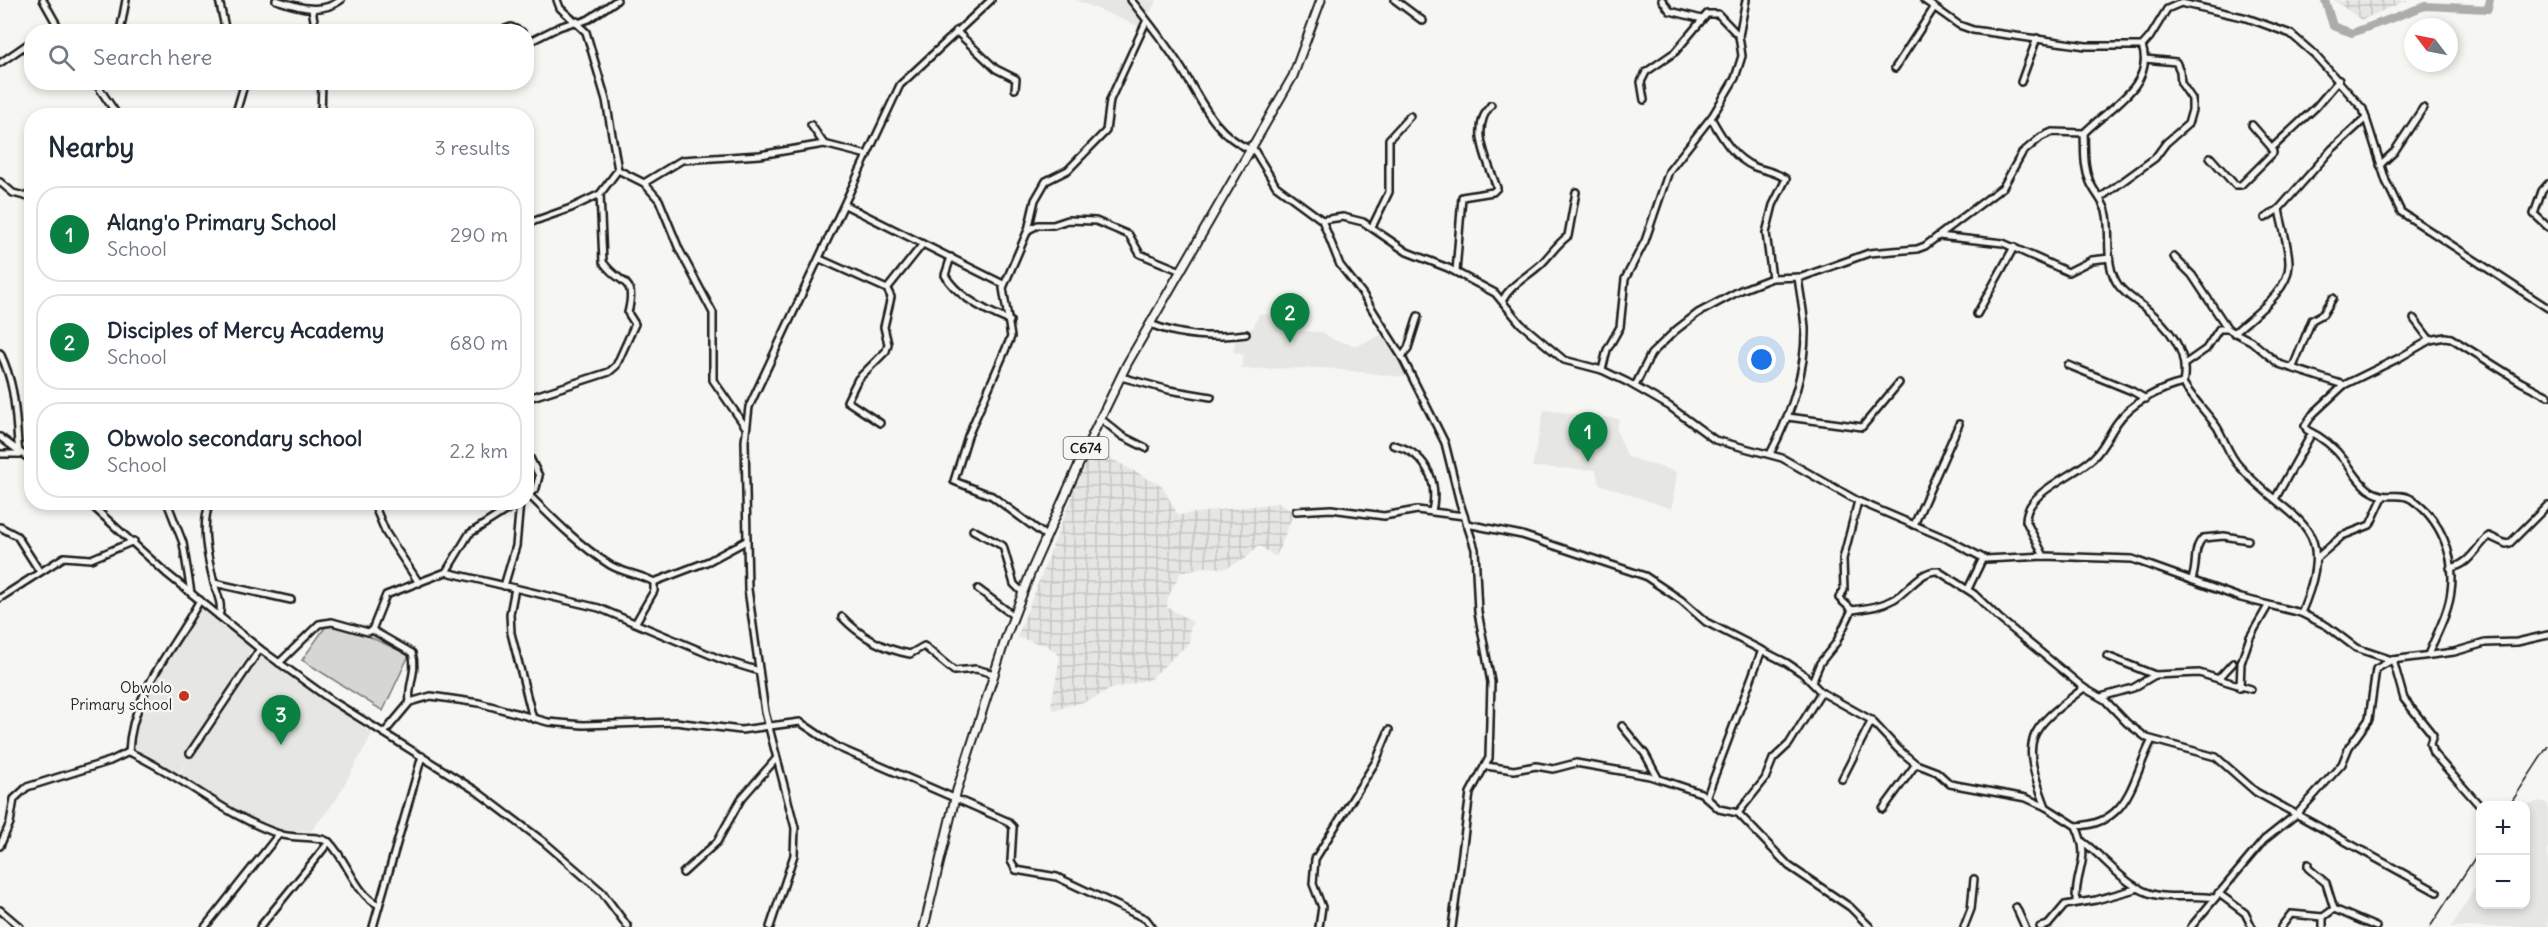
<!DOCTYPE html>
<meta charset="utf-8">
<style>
:root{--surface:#fff;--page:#f2f2f3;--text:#1f2937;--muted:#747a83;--line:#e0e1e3;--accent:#0b8043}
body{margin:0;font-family:Delius,sans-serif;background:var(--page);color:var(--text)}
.controls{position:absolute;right:18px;bottom:18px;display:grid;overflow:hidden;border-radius:12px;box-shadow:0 3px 9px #0003}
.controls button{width:54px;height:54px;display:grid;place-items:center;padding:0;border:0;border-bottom:2px solid var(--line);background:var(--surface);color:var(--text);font:30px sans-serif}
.compass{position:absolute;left:2404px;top:18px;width:54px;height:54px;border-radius:50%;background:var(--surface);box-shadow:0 3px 9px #0003;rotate:302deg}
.you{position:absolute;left:1762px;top:360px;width:21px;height:21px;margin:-15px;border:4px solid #fff;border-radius:50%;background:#1a73e8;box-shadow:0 0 0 9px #1a73e833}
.badge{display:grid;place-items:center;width:39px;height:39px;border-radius:50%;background:var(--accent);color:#fff;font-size:20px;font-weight:700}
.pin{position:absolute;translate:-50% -50px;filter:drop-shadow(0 2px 3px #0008)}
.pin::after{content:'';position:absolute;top:32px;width:21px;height:18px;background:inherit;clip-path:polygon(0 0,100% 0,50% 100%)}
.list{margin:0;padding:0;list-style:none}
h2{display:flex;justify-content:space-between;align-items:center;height:78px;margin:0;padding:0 24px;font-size:26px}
h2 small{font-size:20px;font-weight:400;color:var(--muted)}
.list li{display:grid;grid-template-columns:39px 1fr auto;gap:18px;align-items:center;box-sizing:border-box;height:96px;margin:0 12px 12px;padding:0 12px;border:2px solid var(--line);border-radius:24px}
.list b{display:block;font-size:22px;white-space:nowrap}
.list p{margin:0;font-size:20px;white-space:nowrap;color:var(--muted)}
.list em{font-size:20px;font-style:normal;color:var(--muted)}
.icon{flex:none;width:33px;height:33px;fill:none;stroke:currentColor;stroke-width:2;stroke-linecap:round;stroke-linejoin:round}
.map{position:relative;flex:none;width:2548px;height:927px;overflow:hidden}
.search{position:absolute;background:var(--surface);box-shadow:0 3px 9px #0003;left:24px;top:24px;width:510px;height:66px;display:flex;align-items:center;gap:15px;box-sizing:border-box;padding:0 21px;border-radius:24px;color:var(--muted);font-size:22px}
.panel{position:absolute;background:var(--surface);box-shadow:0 3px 9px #0003;left:24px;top:108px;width:510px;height:402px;border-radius:24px}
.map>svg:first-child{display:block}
.built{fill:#e6e6e2}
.industrial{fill:url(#industrial-grid)}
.pitch{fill:#d6d6d2;stroke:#797977;stroke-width:1.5}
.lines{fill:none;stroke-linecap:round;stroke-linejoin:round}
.river{stroke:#acaca9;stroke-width:8}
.minor-casing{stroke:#1c1c1c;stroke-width:10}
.major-casing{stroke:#1c1c1c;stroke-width:11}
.minor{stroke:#f6f6f2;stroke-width:5}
.major{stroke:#f6f6f2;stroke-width:7}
.rail{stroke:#1c1c1c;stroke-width:1.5}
.poi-dot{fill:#c8321e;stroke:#f6f6f2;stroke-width:2}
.labels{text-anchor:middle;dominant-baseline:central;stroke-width:5;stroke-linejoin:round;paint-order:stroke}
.shield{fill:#f6f6f2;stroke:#5d5d5c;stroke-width:1.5}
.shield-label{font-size:14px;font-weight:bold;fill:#1c1c1c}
.poi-label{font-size:15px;fill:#1c1c1c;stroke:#f6f6f2;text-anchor:end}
</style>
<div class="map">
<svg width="2548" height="927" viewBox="0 0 2548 927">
<defs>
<pattern id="industrial-grid" width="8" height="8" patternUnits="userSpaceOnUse" patternTransform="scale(1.5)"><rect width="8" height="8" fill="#e6e6e2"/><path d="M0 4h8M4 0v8" fill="none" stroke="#c5c5c1"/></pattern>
</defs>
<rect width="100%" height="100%" fill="#f6f6f2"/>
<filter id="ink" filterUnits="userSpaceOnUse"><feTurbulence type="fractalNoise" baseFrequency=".0167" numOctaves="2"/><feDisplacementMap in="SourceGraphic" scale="12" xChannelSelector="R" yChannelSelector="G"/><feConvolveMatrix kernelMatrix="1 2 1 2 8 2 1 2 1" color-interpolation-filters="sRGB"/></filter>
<g filter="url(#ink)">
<g class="built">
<polygon points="1075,0 1157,0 1141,27"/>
<polygon points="1259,314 1276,315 1293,320 1294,331 1322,332 1334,340 1357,346 1381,335 1402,364 1405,377 1324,368 1241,369 1244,355 1233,352 1237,333 1253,328"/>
<polygon points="1544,410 1619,419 1616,430 1628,457 1677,472 1672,509 1599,484 1596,470 1532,467"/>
<polygon points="200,603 253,647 179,773 130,751 132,724 151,681"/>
<polygon points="260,651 372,734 336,800 311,831 281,830 226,805 180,775 188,757"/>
<polygon points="2541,801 2548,804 2548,927 2451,927 2480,880 2480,904 2526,904 2526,810 2529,804"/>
</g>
<g class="industrial">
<polygon points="2334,0 2408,0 2361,20"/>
<polygon points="1091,448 1162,486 1178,515 1278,503 1294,512 1276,557 1259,546 1245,559 1226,568 1204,567 1181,572 1168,597 1167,607 1193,622 1189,632 1190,642 1150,679 1108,690 1091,700 1054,710 1051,706 1060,656 1048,646 1017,637"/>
</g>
<polygon class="pitch" points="331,619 409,655 383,711 302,660"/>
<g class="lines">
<polyline class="river" points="2325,0 2333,26 2352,33 2425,6 2488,9 2490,0"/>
<defs>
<g id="minor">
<polyline points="43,0 61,32"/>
<polyline points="219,0 226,32"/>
<path d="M276 0C298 7 320 15 341 0"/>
<path d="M1131 0C1150 24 1171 50 1186 76 1204 106 1216 134 1249 149"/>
<polyline points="1395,0 1423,21"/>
<polyline points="1662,0 1670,11 1702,19"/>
<polyline points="1924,0 1959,25 1973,30 2086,46 2142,46 2150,37 2167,9 2181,3 2247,18 2291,34 2314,54 2363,109 2386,181 2401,212 2548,308"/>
<polyline points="312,9 316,32"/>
<polyline points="578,23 589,19 617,0"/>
<polyline points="956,31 996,69 1016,79 1015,89"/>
<polyline points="120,32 126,0"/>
<polyline points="497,32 511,27 522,32"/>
<polyline points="526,41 531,41 559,27 577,21"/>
<polyline points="0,63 32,41"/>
<polyline points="1895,68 1934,8"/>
<polyline points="95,82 118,116"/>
<polyline points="2021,82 2037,38"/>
<polyline points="1644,100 1641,82 1646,72 1675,52 1707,14 1718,14 1739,36"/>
<polyline points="235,116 245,82"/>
<polyline points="321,116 322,82"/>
<path d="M1711 118C1722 137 1733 158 1755 167 1766 171 1777 172 1786 179L1773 205 1766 233 1772 278"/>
<polyline points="811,125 824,144 867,155"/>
<polyline points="2252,125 2272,148"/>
<path d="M2084 133C2085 150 2083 166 2090 182 2095 194 2105 202 2107 215 2111 238 2104 266 2119 286 2126 295 2135 300 2144 307 2168 326 2190 351 2183 383 2193 399 2206 412 2217 427 2225 440 2229 456 2240 467 2292 525 2341 520 2301 613"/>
<polyline points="1251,145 1276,186 1322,220 1340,265 1362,293 1402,357 1445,443 1460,503 1475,549 1478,612 1491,682 1489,758 1470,793 1452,927"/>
<polyline points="2210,157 2235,185 2241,185 2273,153 2272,148 2316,107 2339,80"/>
<polyline points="2380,165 2394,152 2423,108"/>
<polyline points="618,170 644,183 659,200 679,249 713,313 713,380 745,426"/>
<polyline points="0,182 13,193 32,198"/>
<polyline points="644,183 682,160 760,155 824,144"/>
<polyline points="2548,184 2542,191 2534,214 2548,227"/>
<polyline points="2100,198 2155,158 2166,143 2188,124 2192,110 2192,99 2181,83 2180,71 2176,62 2145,59"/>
<polyline points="845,205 1003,284"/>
<polyline points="2265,218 2279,209 2332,149 2366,118"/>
<polyline points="1322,220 1343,217 1363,222 1407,252 1448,268 1495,293 1521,324 1564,360 1602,370 1627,382 1669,406 1715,440 1782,458 1858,501 1947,539 1985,559 2044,556 2132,559 2241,598 2301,613 2327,626 2356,648 2392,660 2454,652 2485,643 2517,642 2548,635"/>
<polyline points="526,224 571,208 600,194 618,170 606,100 586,32 560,8 557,0"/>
<polyline points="1372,227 1389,192 1389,139 1410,116"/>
<polyline points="1028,230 1038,225 1053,225 1068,220 1096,221 1129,235 1140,254 1181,271"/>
<polyline points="1939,236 2003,243 2068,272 2092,260 2110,258"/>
<path d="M951 257 945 275C957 297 988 312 1010 321"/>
<polyline points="2174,257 2192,275 2228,329"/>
<polyline points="820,259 887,289 891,297 884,327 888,344 886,351 858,379 847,401 880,423"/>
<path d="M1456 272 1462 197 1493 192 1497 188C1488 161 1469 129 1491 105"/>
<polyline points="887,289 922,245"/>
<path d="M1502 301C1511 284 1527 277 1541 264 1551 254 1557 244 1568 236L1576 192"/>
<polyline points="1977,314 2014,247"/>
<polyline points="2414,319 2430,340"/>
<path d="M1150 324C1183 337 1211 338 1246 334"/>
<path d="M2234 333C2253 315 2289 292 2289 264 2289 246 2282 227 2279 209"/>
<path d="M0 353C17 388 15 416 19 454"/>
<polyline points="1402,357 1408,348 1418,316"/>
<polyline points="2186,363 2206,349 2219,329 2228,329 2251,341 2279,364 2344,385 2399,358 2430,340 2445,337 2451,338 2521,382 2548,396"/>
<polyline points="2068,365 2132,391 2146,399"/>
<polyline points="2293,367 2312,320 2323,314 2333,298"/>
<polyline points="1602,370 1607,350 1620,327 1625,279 1645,241 1669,171 1713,115 1735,78 1742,56 1739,36 1746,0"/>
<polyline points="1121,377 1169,390 1211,397"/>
<path d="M2344 385 2313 414 2305 426 2307 430C2322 437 2335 448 2345 461 2353 471 2357 480 2368 489 2386 502 2398 491 2411 499 2440 518 2456 556 2451 591 2449 612 2436 635 2428 655"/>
<path d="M1635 386 1651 354 1676 330 1698 313 1741 290 1772 278 1802 277 1869 253 1917 249 1925 246 2003 187 2022 153 2041 137 2052 132 2084 133C2107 109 2156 85 2142 46"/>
<path d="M526 399 609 372 616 366 635 324 628 313C637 275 621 288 603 262L600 194"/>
<polyline points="1788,417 1862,427 1899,383"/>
<polyline points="1100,418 1122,436 1146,448"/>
<polyline points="0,437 32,461"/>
<path d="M1393 445C1425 452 1439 480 1432 511"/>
<polyline points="526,450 539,476 536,488 528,495"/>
<polyline points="0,454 19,454"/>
<path d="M1770 454C1790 416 1806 372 1805 328 1804 312 1800 294 1798 277"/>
<path d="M529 495C554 520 580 546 610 565 623 573 640 574 654 582L709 561 746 541"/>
<polyline points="2275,499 2312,433"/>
<path d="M1858 501 1843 559 1844 590 1839 598 1852 610C1867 608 1880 607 1894 599 1907 592 1921 570 1938 571L1974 594 2000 619 2084 688 2105 700 2127 723 2147 738 2216 757 2256 792 2437 892"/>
<polyline points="88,502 166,573 260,649 331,700 475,790 544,842 602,892 628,927"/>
<polyline points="167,502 183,543 191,593"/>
<path d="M210 502C200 526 208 559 214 583 217 595 223 604 219 616"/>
<polyline points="373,502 386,533 419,583"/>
<polyline points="1296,511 1331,509 1384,516 1417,510 1464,516"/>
<path d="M1467 524 1522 535 1645 576 1681 600 1706 622 1787 663 1802 673 1821 692 1871 720 1898 749 1916 764 1937 772 1950 784 2026 798 2046 807 2076 826C2131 824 2132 777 2152 740"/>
<polyline points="1914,525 1959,424"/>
<polyline points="0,527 17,536 40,572"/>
<polyline points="973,530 1003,546 1014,584 1023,593"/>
<polyline points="1046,536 992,496 954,481 968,436 1011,337 1003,288 1028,230 1035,200 1046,181 1068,170 1106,131 1110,100 1146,22"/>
<path d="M2044 556 2026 521C2025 491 2077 475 2094 457 2104 447 2109 434 2117 423 2130 403 2161 388 2183 383"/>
<polyline points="2318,557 2342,536 2370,525 2383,497"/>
<path d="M2450 568C2470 565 2475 548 2489 536L2506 544 2510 543 2548 505"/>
<polyline points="446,572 599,608 720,659 759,671"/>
<path d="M2192 579C2198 564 2192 549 2203 538L2224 536 2248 540"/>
<polyline points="214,583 291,600"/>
<polyline points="504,586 516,546 520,502"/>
<polyline points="515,588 510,614 511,633 533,719"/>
<polyline points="978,589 1014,616"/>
<polyline points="1968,589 1983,558"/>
<polyline points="0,598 64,557 91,559 134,541"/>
<path d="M842 617C861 637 883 649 910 654L924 646 954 671 976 669 994 674"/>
<polyline points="636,622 654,591 654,582"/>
<path d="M372 630 412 653C418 671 407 685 410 702"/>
<polyline points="2107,656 2155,675 2199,673 2251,689"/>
<polyline points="2393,660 2404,699 2433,735 2430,744 2433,753 2480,806"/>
<polyline points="279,663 319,624 332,622 368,632 372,630 386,595 446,572 469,534 519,502"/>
<polyline points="2219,678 2233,663"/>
<polyline points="1812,682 1820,663 1836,643 1852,610"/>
<polyline points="2240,688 2241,663 2250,637 2268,606"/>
<polyline points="2101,697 2133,688 2155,675"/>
<polyline points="1622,726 1645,754 1658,778"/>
<polyline points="384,733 410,702 431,696 479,703 548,722 583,725 675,722 741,730 800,722 837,747 1007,821 1013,827 1011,861 1016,870 1057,877 1146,919 1152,927"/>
<path d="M129 752C181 775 225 816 279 834 296 840 314 834 329 842 348 861 355 894 379 905"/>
<path d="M129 752C131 694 173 650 200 600"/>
<polyline points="190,753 260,649"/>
<polyline points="1486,766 1514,770 1536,766 1553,769 1576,763 1650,776 1701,793 1719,809 1738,813 1789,866 1850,907 1870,927"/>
<polyline points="1842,779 1872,720"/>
<polyline points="1707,796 1762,650"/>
<path d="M2046 807C2019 736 2028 731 2084 688"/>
<polyline points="1883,809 1916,764"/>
<polyline points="1738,813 1765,779 1773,759 1789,744 1821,692"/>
<path d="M2083 842C2107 859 2126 889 2156 895 2175 899 2195 894 2214 898"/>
<polyline points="0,846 10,823 14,799 27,787 110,761 129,752"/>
<polyline points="683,873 717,842 741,799 776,759"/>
<polyline points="2218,893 2245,913 2252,927"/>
<path d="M2076 902C2075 867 2092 862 2076 826"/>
<polyline points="2016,907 2025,927"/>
<polyline points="2334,909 2376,927"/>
<polyline points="0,910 20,927"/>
<polyline points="205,927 279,834"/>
<polyline points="260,927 329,842"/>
<polyline points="373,927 422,756"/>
<polyline points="770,927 794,855 795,828 765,712 748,589 745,441 749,407 900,85 991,0"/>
<polyline points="1319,927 1322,907 1313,884 1315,859 1376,761 1389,730"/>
<polyline points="1964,927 1971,909 1974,879"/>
<polyline points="2040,927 2048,925 2065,905 2096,900 2139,888"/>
<polyline points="2191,927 2264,840 2298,813 2342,764 2349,747 2369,719 2376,669 2392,660"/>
<polyline points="2281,927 2291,914 2323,917 2334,909 2326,883 2308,868 2308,864"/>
<polyline points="2323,927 2323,917"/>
</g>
<polyline id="major" points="924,927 957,790 1007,634 1032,569 1088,444 1127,364 1293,76 1321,0"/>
</defs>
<use href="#minor" class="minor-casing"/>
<use href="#major" class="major-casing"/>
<use href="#minor" class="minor"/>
<use href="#major" class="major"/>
<g class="rail">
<polyline points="2509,806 2548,746"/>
<polyline points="2430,927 2480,850"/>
</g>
</g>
</g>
<circle class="poi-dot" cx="184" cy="696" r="6"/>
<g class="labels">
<rect class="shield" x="1063.5" y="437" width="45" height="22" rx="4.5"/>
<g class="shield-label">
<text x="1086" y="448">C674</text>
</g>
<g class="poi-label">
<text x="172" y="687">Obwolo<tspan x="172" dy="17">Primary school</tspan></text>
</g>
</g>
</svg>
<div class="controls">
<button>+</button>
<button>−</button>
</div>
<svg class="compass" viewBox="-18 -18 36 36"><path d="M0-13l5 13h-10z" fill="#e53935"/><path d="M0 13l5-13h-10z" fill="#747a83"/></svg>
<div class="you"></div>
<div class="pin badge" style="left:1588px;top:462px">1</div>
<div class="pin badge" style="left:1290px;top:343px">2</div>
<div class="pin badge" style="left:281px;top:745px">3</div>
<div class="search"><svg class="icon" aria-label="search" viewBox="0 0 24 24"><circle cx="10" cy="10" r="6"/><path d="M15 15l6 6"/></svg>Search here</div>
<section class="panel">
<h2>Nearby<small>3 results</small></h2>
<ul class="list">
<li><span class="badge">1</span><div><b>Alang'o Primary School</b><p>School</p></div><em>290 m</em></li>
<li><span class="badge">2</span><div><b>Disciples of Mercy Academy</b><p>School</p></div><em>680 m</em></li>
<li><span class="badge">3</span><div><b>Obwolo secondary school</b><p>School</p></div><em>2.2 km</em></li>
</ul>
</section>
</div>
